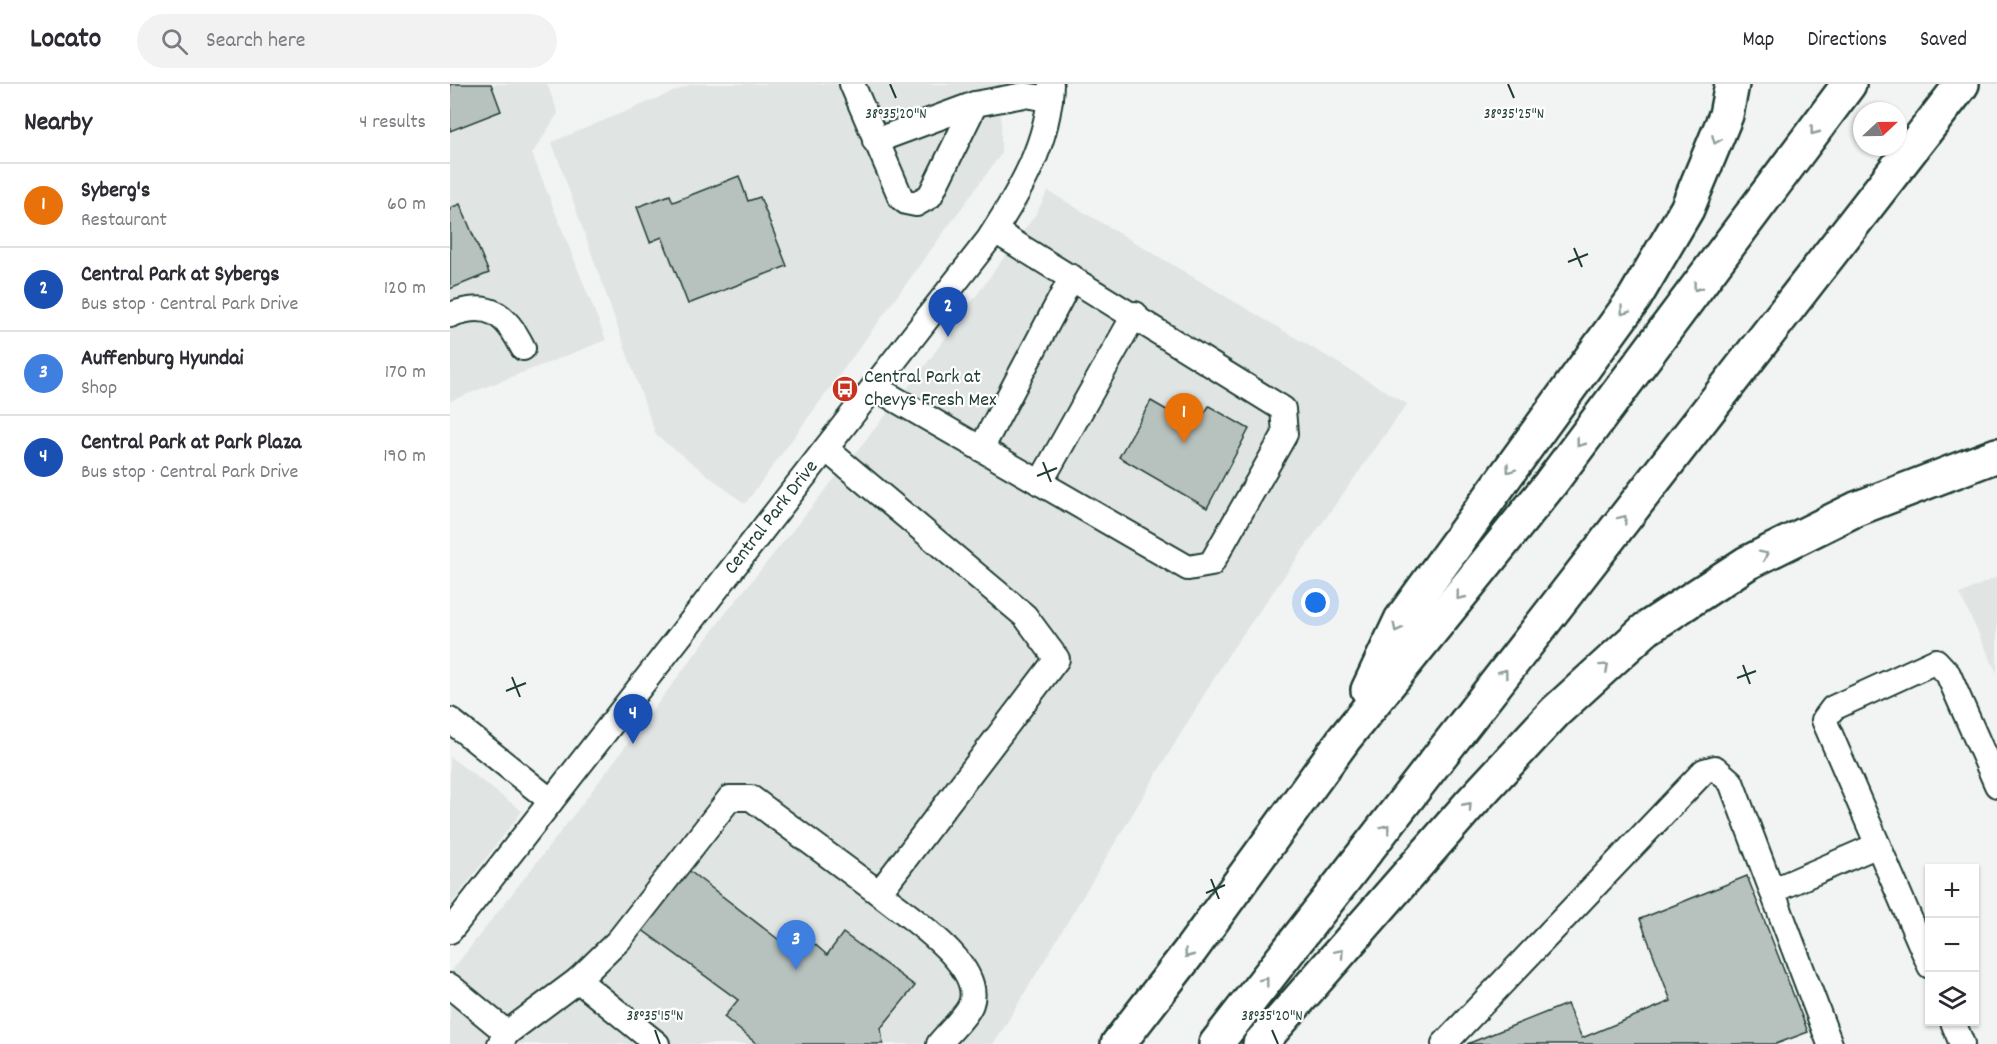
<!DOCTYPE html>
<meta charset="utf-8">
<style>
:root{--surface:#fff;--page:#f2f2f3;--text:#2b2b33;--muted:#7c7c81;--line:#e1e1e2;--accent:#c8321e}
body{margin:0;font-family:Dekko,sans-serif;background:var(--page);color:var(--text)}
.controls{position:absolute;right:18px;bottom:18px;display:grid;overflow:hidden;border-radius:0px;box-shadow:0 2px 4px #0004}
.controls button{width:54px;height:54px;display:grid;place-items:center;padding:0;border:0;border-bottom:2px solid var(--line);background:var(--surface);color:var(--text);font:30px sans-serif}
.compass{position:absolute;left:1403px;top:18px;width:54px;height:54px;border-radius:50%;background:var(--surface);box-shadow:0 2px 4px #0004;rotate:68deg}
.you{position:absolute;left:866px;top:519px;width:21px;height:21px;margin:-15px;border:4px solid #fff;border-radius:50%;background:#1a73e8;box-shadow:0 0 0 9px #1a73e833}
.badge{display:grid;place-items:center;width:39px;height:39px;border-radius:50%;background:var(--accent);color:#fff;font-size:20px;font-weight:700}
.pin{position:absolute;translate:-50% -50px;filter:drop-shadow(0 2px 3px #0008)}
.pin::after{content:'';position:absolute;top:32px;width:21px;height:18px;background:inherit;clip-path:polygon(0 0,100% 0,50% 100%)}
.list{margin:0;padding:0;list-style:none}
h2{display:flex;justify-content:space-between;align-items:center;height:78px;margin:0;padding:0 24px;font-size:26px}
h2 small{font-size:20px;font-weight:400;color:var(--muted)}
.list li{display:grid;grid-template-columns:39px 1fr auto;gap:18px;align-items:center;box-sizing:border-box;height:84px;padding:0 24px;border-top:2px solid var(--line)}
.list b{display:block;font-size:22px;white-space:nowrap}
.list p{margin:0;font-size:20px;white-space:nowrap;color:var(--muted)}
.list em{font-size:20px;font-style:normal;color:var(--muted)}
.icon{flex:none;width:33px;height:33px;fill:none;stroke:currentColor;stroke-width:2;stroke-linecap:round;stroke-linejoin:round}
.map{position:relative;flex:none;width:1547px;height:960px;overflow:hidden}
header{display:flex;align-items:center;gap:36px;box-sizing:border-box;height:84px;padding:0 30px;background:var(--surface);border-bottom:2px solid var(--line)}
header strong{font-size:28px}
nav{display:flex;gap:33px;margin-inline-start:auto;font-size:21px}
.search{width:420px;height:54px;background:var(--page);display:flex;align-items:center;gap:15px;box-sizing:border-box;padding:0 21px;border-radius:33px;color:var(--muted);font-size:22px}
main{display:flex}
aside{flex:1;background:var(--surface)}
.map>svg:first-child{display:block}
.built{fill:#e0e4e3}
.building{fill:#b7c1bd;stroke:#1f3d34;stroke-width:1.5}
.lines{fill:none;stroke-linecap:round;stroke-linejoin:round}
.minor-casing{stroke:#1f3d34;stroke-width:28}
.highway-casing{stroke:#1f3d34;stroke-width:38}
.minor{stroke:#fff;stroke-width:24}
.highway{stroke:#fff;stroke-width:33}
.oneway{stroke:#8f9e9a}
.ticks{fill:none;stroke:#1f3d34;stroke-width:2}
.labels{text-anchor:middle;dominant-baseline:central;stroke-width:4.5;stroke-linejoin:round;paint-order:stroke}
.poi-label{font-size:20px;fill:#1f3d34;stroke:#fff;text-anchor:start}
.street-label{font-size:20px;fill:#1f3d34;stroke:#fff}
.ticks-label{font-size:15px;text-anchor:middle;fill:#1f3d34;stroke:#fff;stroke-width:4.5;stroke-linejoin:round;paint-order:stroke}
</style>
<header>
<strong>Locato</strong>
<div class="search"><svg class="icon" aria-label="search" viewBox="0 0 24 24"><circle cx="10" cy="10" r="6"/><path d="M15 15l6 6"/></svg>Search here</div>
<nav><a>Map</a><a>Directions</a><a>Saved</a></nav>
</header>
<main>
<aside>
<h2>Nearby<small>4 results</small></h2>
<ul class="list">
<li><span class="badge" style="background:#e8710a">1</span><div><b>Syberg's</b><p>Restaurant</p></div><em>60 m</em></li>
<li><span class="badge" style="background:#1a4fb4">2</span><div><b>Central Park at Sybergs</b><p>Bus stop · Central Park Drive</p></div><em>120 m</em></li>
<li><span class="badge" style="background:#3f7fe0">3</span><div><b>Auffenburg Hyundai</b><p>Shop</p></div><em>170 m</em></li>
<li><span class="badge" style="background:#1a4fb4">4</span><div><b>Central Park at Park Plaza</b><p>Bus stop · Central Park Drive</p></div><em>190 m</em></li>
</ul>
</aside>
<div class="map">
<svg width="1547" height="960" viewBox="0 0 1547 960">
<rect width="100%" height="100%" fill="#f2f3f3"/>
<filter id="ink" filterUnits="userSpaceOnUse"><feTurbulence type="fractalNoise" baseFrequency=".0167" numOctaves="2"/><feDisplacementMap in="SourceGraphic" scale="12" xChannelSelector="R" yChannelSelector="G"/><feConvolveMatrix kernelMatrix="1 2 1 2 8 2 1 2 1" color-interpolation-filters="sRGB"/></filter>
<g filter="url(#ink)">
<g class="built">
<polygon points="0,0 97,0 108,29 82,70 156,256 0,317"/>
<polygon points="242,0 551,0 551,70 295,420 206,351 102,58"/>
<polygon points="598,107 957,320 778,571 550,950 543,960 0,960 0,889 123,732 276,529 469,290 586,130"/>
<polygon points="1547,493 1547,589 1510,510"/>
<polygon points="0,673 72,727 0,822"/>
</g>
<g class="building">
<polygon points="0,0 41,0 51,27 0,47"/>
<polygon points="289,92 298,117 310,113 337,182 238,220 212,153 200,158 187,123 220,111 223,118"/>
<polygon points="10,120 39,189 0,205 0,124"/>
<polygon points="701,317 746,343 759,322 799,345 757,424 669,373"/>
<polygon points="237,785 333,859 344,842 377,871 393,849 465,902 431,944 433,960 307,960 274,933 288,916 191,845"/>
<polygon points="1297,792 1358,948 1326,960 1017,960 1117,920 1132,954 1221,917 1190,835"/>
</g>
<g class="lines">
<defs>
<g id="minor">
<polyline points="402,0 451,114 456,118 466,120 480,112 525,20 574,11 600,15"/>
<polyline points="425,57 525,20"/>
<path d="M0 231C39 216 56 230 73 264"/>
<polyline points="424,303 738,484 761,480 835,350 833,325 545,147"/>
<path d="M376 365 575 532 607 575 429 809C456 831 535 881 521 920 517 931 497 950 489 960"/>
<polyline points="531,365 622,193"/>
<polyline points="590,399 685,230"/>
<polyline points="0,636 101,717"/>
<polyline points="1322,807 1428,761"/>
<path d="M0 847 539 155C570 107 599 59 601 0"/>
<polyline points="1480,882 1374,636 1383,624 1486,577 1498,590 1547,701"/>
<polyline points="128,896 207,960"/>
<polyline points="0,902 57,949 50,960"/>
<polyline points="1503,938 1512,960"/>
<polyline points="57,949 128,896 169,856 280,714 301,714 429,809"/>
<polyline points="994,960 1254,687 1265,684 1281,698 1380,960"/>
</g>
<g id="highway">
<polyline points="918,606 951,536 1184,215 1237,125 1276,31 1282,0"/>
<polyline points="668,960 740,867 894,655 1100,400 1399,0"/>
<polyline points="766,960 1512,0"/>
<polyline points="810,960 1019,721 1105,628 1196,545 1297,479 1406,425 1547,371"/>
</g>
</defs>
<use href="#minor" class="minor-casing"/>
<use href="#highway" class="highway-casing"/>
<use href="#minor" class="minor"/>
<use href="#highway" class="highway"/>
</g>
<defs><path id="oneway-chevron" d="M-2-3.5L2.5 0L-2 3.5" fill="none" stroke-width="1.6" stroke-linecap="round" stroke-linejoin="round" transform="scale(1.5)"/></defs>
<g class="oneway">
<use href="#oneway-chevron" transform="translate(1364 47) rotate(127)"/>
<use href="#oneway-chevron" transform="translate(1266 56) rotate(113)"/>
<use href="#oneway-chevron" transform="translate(1247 203) rotate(127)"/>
<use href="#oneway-chevron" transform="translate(1174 227) rotate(126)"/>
<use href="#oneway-chevron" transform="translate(1130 359) rotate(127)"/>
<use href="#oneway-chevron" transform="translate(1060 385) rotate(126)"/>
<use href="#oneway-chevron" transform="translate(1173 435) rotate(-52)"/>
<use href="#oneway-chevron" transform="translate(1314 471) rotate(-26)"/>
<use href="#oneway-chevron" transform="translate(1010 512) rotate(129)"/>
<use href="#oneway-chevron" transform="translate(947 544) rotate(116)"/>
<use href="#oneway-chevron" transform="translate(1155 583) rotate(-42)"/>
<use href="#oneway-chevron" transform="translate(1054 589) rotate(-53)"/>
<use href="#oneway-chevron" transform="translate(1018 722) rotate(-48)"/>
<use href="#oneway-chevron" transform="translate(936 744) rotate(-52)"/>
<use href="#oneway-chevron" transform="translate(890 869) rotate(-49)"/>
<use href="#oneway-chevron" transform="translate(738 870) rotate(127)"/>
<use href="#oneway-chevron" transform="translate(815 897) rotate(-52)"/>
</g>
</g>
<path class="ticks" d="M440 0 446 14M1058 0 1064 14M1124 164 1132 183M1118 178 1138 170M593 378 601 398M587 392 607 384M1293 581 1300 600M62 593 70 613M1287 594 1306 587M56 607 76 599M761 795 769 815M756 809 775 801M205 946 210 960M822 946 828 960"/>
<defs>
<symbol id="bus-disc" viewBox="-11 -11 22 22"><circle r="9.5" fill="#c8321e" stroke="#fff"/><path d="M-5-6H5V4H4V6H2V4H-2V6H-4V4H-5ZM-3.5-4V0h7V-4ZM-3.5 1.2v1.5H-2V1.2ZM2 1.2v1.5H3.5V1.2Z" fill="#fff"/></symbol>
</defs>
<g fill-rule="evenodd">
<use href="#bus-disc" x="380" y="290" width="30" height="30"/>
</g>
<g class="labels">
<g class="poi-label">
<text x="414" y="294">Central Park at<tspan x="414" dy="23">Chevys Fresh Mex</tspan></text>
</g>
<g class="street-label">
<text transform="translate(322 434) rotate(-52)">Central Park Drive</text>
</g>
</g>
<g class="ticks-label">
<text x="446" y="34">38°35'20"N</text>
<text x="1064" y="34">38°35'25"N</text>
<text x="205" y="936">38°35'15"N</text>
<text x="822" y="936">38°35'20"N</text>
</g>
</svg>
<div class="controls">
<button>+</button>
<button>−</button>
<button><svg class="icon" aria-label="layers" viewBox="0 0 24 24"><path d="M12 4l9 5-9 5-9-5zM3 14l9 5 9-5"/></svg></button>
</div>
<svg class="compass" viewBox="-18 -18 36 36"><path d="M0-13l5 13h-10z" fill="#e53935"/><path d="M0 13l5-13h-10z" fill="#7c7c81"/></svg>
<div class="you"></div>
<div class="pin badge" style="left:734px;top:359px;background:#e8710a">1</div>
<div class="pin badge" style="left:498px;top:253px;background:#1a4fb4">2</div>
<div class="pin badge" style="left:346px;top:886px;background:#3f7fe0">3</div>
<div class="pin badge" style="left:183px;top:660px;background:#1a4fb4">4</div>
</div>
</main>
